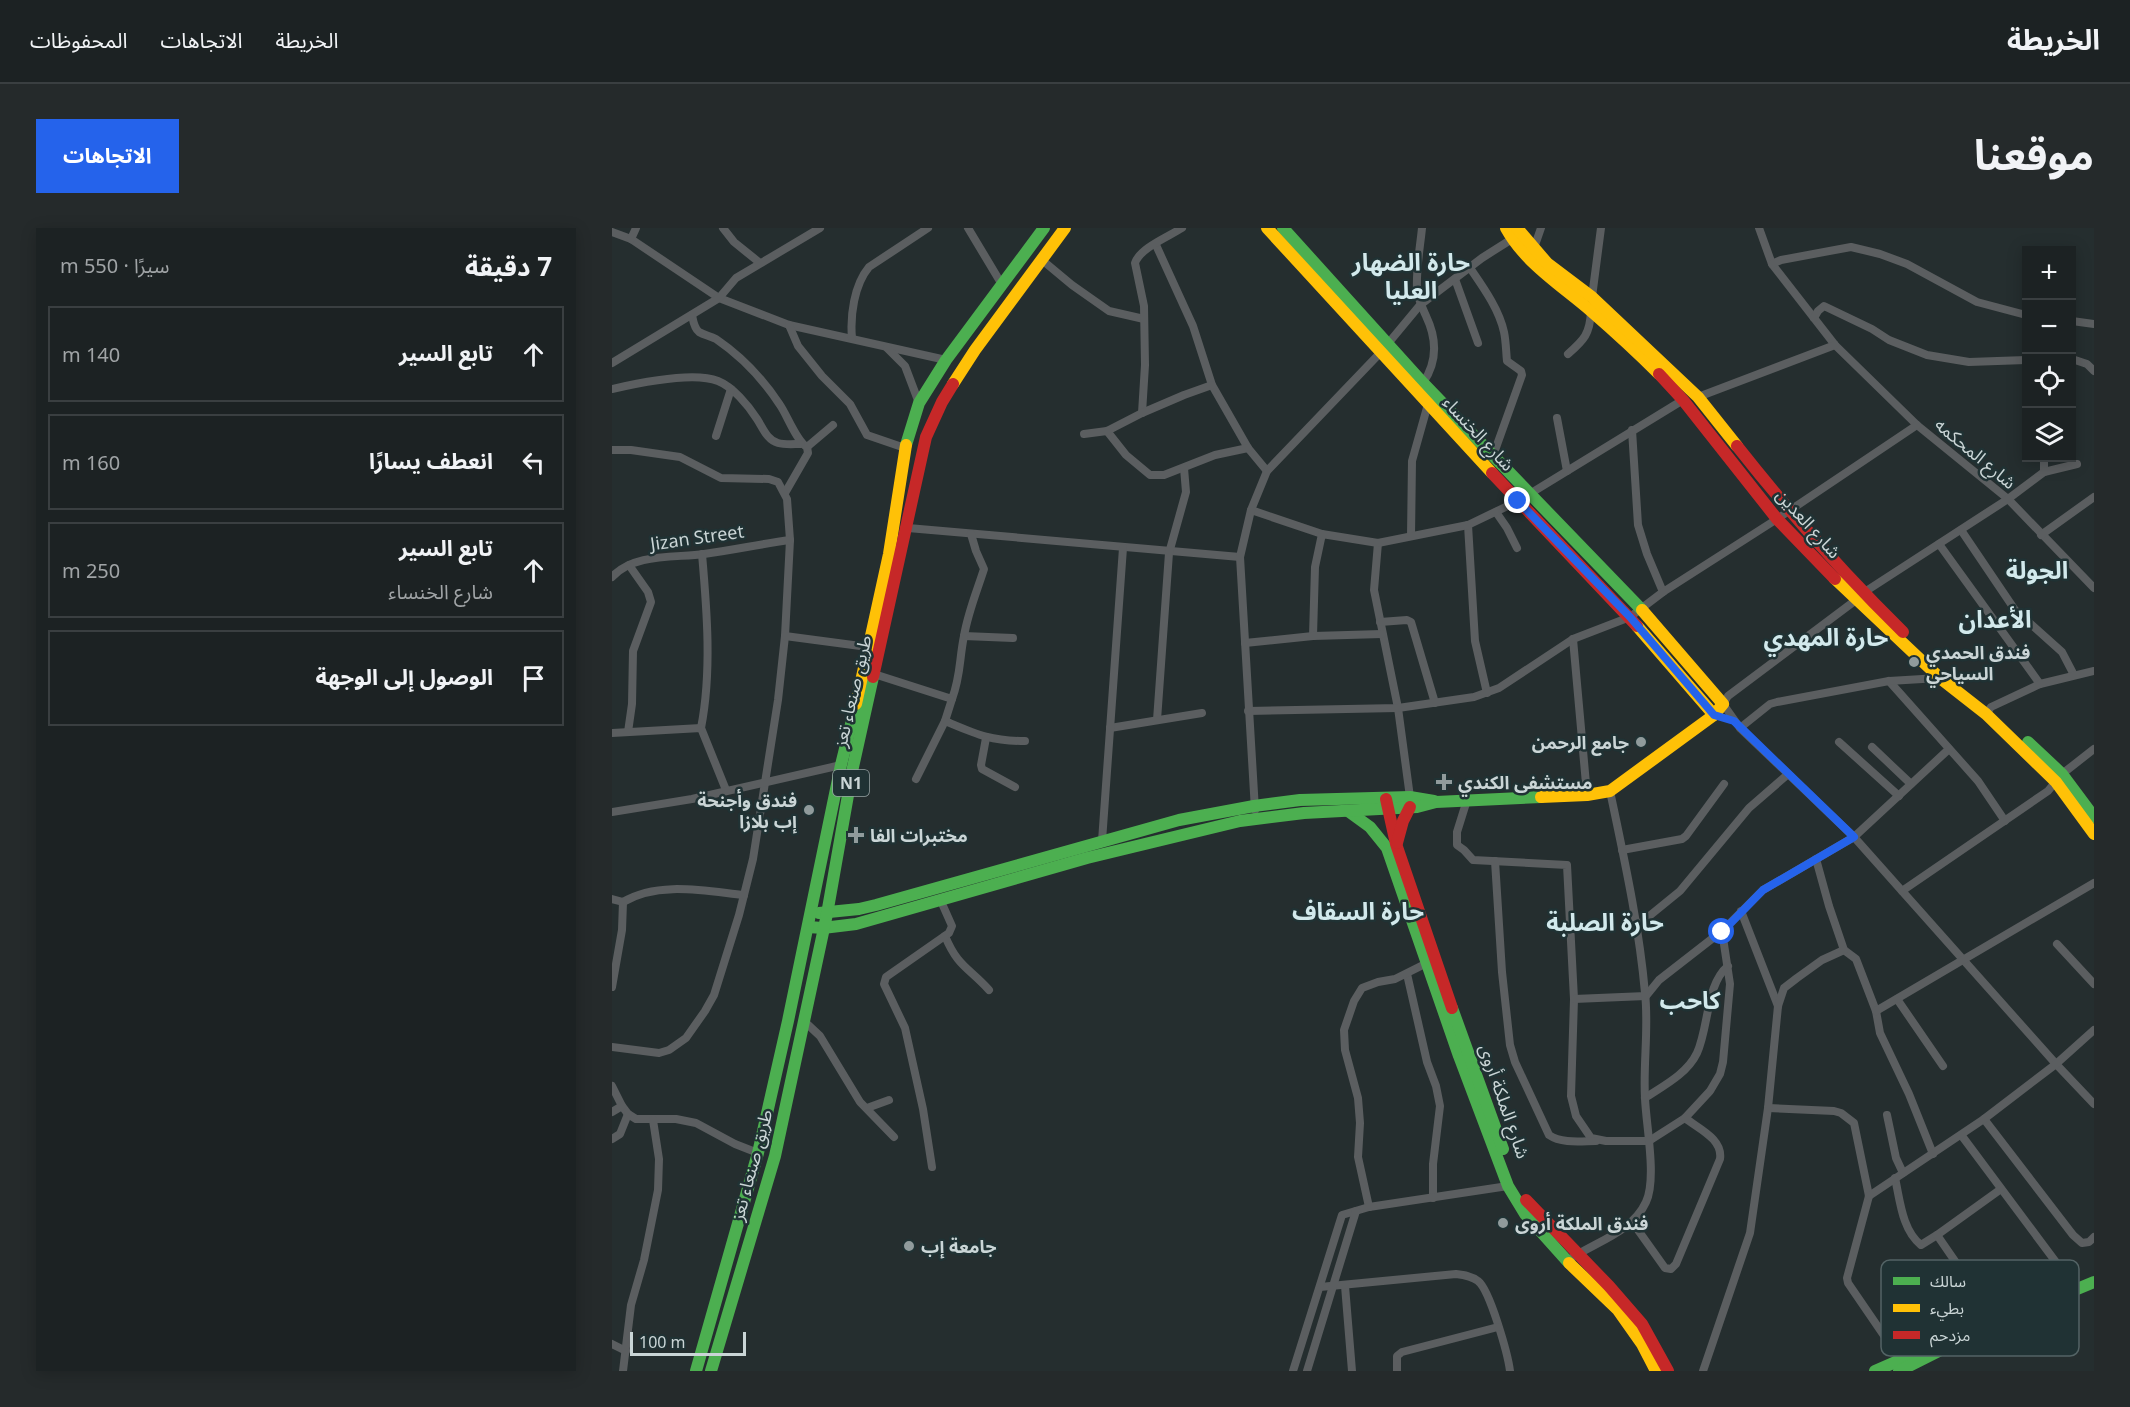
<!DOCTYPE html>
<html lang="ar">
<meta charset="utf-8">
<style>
:root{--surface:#1c2223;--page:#252a2b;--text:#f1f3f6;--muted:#a0a4a6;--line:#3a3f41;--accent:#2563eb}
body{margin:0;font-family:"Noto Sans","Noto Sans Arabic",sans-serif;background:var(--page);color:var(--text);direction:rtl}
.controls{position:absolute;right:18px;top:18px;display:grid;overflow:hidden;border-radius:0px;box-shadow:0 3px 15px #0003}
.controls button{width:54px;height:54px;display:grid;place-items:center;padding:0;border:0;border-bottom:2px solid var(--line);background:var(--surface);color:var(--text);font:30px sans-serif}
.scale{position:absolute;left:18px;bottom:15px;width:116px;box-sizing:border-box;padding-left:6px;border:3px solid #cad5d6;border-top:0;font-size:16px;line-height:21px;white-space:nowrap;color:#cad5d6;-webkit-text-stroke:4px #203234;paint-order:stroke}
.stop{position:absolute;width:18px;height:18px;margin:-14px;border:4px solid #2563eb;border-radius:50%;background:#fff}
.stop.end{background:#2563eb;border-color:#fff;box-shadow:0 2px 6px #0008}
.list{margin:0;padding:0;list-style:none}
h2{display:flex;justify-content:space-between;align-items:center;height:78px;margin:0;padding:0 24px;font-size:26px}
h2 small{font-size:20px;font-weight:400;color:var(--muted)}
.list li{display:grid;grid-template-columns:39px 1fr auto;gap:18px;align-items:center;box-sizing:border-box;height:96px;margin:0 12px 12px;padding:0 12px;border:2px solid var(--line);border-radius:0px}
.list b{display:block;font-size:22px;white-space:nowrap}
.list p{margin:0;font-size:20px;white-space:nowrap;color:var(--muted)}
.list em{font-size:20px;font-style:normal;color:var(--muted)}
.icon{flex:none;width:33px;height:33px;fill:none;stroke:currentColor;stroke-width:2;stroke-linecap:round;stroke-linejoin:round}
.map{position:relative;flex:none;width:1482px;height:1143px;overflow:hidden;direction:ltr;border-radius:0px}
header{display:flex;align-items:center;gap:36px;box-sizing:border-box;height:84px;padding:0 30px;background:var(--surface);border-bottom:2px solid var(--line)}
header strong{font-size:28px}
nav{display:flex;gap:33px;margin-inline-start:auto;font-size:21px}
.intro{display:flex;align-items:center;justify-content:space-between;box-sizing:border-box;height:144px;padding:0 36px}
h1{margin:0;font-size:42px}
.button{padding:15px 27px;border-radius:0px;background:var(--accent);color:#fff;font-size:21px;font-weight:700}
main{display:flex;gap:36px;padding:0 36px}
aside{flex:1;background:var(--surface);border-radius:0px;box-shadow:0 3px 15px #0003}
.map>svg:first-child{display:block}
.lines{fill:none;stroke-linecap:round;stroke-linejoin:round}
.street{stroke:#5b5e60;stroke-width:8}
.fast{stroke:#4caf50;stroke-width:12}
.slow{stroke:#ffc107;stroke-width:12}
.jam{stroke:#c62828;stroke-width:12}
.route{stroke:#2563eb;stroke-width:8}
.poi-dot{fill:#909b9c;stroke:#203234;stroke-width:2}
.labels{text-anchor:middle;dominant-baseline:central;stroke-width:5;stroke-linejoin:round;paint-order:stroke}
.shield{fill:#203234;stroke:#97a4a5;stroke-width:1.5}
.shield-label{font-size:16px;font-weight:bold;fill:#cad5d6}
.street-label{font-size:18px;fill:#cad5d6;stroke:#203234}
.poi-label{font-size:18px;font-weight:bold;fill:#cad5d6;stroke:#203234;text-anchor:start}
.district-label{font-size:24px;font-weight:bold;fill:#d2e9ec;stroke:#203234}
.key{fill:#203234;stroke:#536365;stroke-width:1.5}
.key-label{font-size:16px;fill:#cad5d6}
</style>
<header>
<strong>الخريطة</strong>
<nav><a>الخريطة</a><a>الاتجاهات</a><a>المحفوظات</a></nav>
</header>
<div class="intro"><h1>موقعنا</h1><a class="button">الاتجاهات</a></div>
<main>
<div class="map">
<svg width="1482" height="1143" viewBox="0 0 1482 1143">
<rect width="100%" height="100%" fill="#252e2f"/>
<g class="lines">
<g class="street">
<polyline points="111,0 122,14 148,35"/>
<polyline points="356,0 389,55"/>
<path d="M810 0C808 20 804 41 805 61 806 71 810 79 814 88 825 111 826 133 811 155"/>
<polyline points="1147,0 1160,36 1223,117 1305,197 1396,271 1482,360"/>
<polyline points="0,4 19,11 107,70 177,97 334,132"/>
<polyline points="19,11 24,0"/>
<polyline points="544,17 581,98 600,157 636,220 655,243"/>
<polyline points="922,20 929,0"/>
<polyline points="430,32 460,57 497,83 532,91"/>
<polyline points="1160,36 1169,32 1239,19 1268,26 1295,36 1365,74 1414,87"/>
<path d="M858 40C871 59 887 81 892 104 894 113 894 124 895 133L909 143 910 147 881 228"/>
<polyline points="843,51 866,115"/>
<polyline points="980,69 989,0"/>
<path d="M80 87C81 92 82 100 87 104 92 107 98 108 104 111 129 128 151 151 168 177 175 187 185 214 195 219L196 225 173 265"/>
<polyline points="1202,90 1206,83 1212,78 1260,101 1277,112 1315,127 1357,134 1414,132"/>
<polyline points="1460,93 1482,96"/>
<polyline points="177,97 186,118 210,148 238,176 255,207 293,220"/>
<path d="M240 110C238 88 242 57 257 39L316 0"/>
<polyline points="275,120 293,138 307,175"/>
<path d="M956 126C972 112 978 106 979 83"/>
<polyline points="1460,131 1475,136 1482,143"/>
<polyline points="0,135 107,70 124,50 208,0"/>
<path d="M0 161C26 155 81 143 106 153 121 159 136 177 145 191 151 200 155 212 166 215 173 217 182 216 189 216"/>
<polyline points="1086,169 1223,117"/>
<path d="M530 185 533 137 532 78 523 35C528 20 556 9 570 0"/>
<polyline points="945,190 955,243"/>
<polyline points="1020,202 1026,297 1035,326 1051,364"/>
<polyline points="495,203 514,227 538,247 552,247 603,227 636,220"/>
<polyline points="472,206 495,203 530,185 572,167 600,157"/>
<polyline points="104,208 119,161"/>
<polyline points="195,219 221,197"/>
<polyline points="0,222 19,222 68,229 109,250 157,251 166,254 175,271 178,312 173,408 166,472 141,631 127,687 102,767 93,783 74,810 57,822 47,825 0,819"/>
<polyline points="1432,244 1432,230"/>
<polyline points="639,282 710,306"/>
<polyline points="884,284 895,300 905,320"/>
<polyline points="856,297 863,413 875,465"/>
<polyline points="296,300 628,329"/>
<polyline points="1349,302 1403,382 1450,424 1462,447"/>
<polyline points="1429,307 1482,269"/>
<polyline points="799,308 800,233 816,176"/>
<polyline points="766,315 762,362 786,480 798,569"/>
<polyline points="1327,316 1428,456"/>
<path d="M0 349C22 325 63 330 92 326 121 322 149 316 178 312"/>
<polyline points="1251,365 1396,271 1432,244 1465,236"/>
<polyline points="1244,372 1116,468 1111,476 1128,500 1242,609 1444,836 1482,876"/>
<polyline points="768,394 795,392 799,394 823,475"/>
<polyline points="173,408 256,419"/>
<polyline points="352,408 401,410"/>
<polyline points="701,408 703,339 710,306 766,315 856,297 906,273 1071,172"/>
<polyline points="961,411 975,567"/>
<polyline points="633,415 701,408 770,406"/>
<path d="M262 446 340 471C349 447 347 432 352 408 356 384 365 363 372 341L364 323 359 306"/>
<polyline points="1277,453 1366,553 1393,593"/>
<polyline points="636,483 786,480 862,469 887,460 961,411 1018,389 1051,364 1165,291 1305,197"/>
<polyline points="1374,486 1379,479 1428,456 1482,443"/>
<polyline points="545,492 557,325 574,264 572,240"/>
<path d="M333 493C364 506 378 513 413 513"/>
<path d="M89 500C100 444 95 383 90 326"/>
<polyline points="498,500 590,485"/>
<polyline points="1128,500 1158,476 1165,474 1277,453 1327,450"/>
<polyline points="16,504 20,476 21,423 39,374 36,364 17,337"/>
<polyline points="0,505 89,500 114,562"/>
<polyline points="374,510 369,537 370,541 403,559"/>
<polyline points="1227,514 1287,568"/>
<polyline points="1260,519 1299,556"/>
<polyline points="304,551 333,493 340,471"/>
<polyline points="855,572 845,604 845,617 852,622 861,632 955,637 962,771 959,868 964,888 979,910 994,913 1037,913 1073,890 1098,863 1108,846 1111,834 1118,756 1110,703"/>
<polyline points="643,582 628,329 639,282 655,243 769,124 808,77 870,30 900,11"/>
<polyline points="0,584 80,571 229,537"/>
<polyline points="490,613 511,320"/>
<polyline points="1010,622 1070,611 1074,608 1112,556"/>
<polyline points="1204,631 1217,678 1232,722 1244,731 1264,783 1268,805 1297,866 1321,926"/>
<path d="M883 633 890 744 898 817 903 834 937 907C950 916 970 913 984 913"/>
<polyline points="1290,663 1436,563 1450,546 1482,521"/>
<path d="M0 671 11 674C46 653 93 663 132 667"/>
<polyline points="1129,683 1166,778"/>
<polyline points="1025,698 1068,663 1137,580 1175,547"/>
<path d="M333 708C346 739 356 739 377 762"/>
<polyline points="1445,716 1482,756"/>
<polyline points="795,746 815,834 824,858 828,878 821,936 821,970"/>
<polyline points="0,759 10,702 11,674"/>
<polyline points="962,771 1034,768 1047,752 1110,703 1151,662 1242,609 1337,521"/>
<polyline points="1285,771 1331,838"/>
<polyline points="1264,783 1482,655"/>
<polyline points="193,794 208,808 248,874 282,909"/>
<polyline points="0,858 10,878 16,886 24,891 64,891 84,895 123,916 146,925"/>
<path d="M1033 870C1051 858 1075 846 1085 825 1097 799 1094 756 1116 738"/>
<polyline points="255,880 277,872"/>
<polyline points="1156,880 1222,883 1229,885 1242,895 1257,968 1235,1050 1236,1055 1288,1131"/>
<polyline points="0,884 10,878"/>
<polyline points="1275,887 1284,930 1291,945"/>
<polyline points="1372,891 1461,1007 1470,1015 1477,1014 1482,1009"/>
<polyline points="1350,908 1464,1061"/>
<polyline points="0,911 8,906 16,886"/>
<polyline points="320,939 311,881 293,800 272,756 274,749 337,705 340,698 328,671"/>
<path d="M1283 950C1288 972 1290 1002 1309 1017L1325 1007 1389 961"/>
<polyline points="1257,968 1372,891 1444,836 1482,802"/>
<polyline points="757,979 746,929 748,895 746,870 733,822 732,802 742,773 750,760 766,754 783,751 815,735"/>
<path d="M1021 995 1053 1040 1059 1041 1064 1036 1108 931C1111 911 1087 901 1073 890"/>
<polyline points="1325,1007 1385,1094"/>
<path d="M955 1033C982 1014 1020 1005 1034 974 1045 951 1034 897 1033 870 1031 835 1037 800 1033 765 1027 697 1012 630 998 563"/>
<polyline points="733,1058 740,1143"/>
<path d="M708 1059 844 1046C852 1047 860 1048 866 1053 878 1062 896 1127 898 1143"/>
<polyline points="0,1116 14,1123"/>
<polyline points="11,1143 19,1077 32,1032 46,962 47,931 41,892"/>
<polyline points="681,1143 730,987 757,979 896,958"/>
<polyline points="695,1143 744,983"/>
<polyline points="785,1143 785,1128 790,1124 886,1099"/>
<polyline points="1091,1143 1138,1005 1156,880 1166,778 1172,760 1185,750 1210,732 1232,722"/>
</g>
<g class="fast">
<polyline points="671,0 811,155 1030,382"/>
<polyline points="294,217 307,175 334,132 432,0"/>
<polyline points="1416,514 1450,546 1482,589"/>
<polyline points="736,583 758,599 775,620 847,828 896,958 913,986 957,1035"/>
<polyline points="207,685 247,681 264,677 567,592 642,578 688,572 798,569 822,573"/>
<polyline points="196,699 211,700 244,696 475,630 628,593 692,585 805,579 824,574 929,569"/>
<polyline points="840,780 891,921"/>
<polyline points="84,1143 146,925 176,793 229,537 244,476"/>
<polyline points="99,1143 163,928 215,686 241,539 261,449"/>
<polyline points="1263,1143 1352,1104 1369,1101 1482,1054"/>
<polyline points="1287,1143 1337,1118"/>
</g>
<g class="slow">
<polyline points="655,0 880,245"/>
<path d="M894 0C914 36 949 57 979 83 1002 103 1025 124 1047 146"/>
<polyline points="905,0 935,35 980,69 1086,169 1125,218"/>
<polyline points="341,156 363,122 453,0"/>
<polyline points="1223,351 1328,450 1374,486 1444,554 1482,606"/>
<polyline points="1025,398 1102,487"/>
<polyline points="244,476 277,326 294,217"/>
<polyline points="929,569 975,567 998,563 1102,487 1111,476 1030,382"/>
<polyline points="957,1035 1006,1082 1030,1116 1044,1143"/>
</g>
<g class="jam">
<polyline points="1047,146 1071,172 1165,291 1223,351"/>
<path d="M1125 218C1177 284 1231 345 1291 404"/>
<polyline points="880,245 1025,398"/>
<polyline points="261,449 314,209 330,174 341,156"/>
<polyline points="774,571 784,616 840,780"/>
<polyline points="785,615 791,593 798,579"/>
<polyline points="914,972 997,1058 1030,1096 1056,1143"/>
</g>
</g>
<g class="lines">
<polyline class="route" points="906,273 1018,389 1102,487 1122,493 1242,609 1151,662 1110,704"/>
</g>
<g class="poi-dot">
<circle cx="1302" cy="434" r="6"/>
<circle cx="1029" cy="514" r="6"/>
<path d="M829 545h6v6h6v6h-6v6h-6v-6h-6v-6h6z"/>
<circle cx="197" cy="582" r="6"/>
<path d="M241 598h6v6h6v6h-6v6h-6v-6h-6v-6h6z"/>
<circle cx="891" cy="995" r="6"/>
<circle cx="297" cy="1018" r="6"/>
</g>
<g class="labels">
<rect class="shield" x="221" y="542" width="36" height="26" rx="4.5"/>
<g class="shield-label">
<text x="239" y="555">N1</text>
</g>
<g class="street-label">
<text transform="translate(867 205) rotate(47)">شارع الخنساء</text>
<text transform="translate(1364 225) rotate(40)">شارع المحكمه</text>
<text transform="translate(1197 295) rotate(48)">شارع العدين</text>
<text transform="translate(85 309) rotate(-8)">Jizan Street</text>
<text transform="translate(240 463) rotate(-77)">طريق صنعاء تعز</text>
<text transform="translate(893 873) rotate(71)">شارع الملكة أروى</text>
<text transform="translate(139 937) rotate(-75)">طريق صنعاء تعز</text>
</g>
<g class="poi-label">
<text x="1314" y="424">فندق الحمدي<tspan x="1314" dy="21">السياحي</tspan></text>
<text x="1017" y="514" text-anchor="end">جامع الرحمن</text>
<text x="846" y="554">مستشفى الكندي</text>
<text x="185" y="572" text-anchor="end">فندق وأجنحة<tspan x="185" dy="21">إب بلازا</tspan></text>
<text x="258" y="607">مختبرات الفا</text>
<text x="903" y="995">فندق الملكة أروى</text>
<text x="309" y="1018">جامعة إب</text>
</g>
<g class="district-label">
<text x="799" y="33">حارة الضهار<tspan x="799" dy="28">العليا</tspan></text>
<text x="1425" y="341">الجولة</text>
<text x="1383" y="390">الأعدان</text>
<text x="1214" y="408">حارة المهدي</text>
<text x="746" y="682">حارة السقاف</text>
<text x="993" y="693">حارة الصلبة</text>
<text x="1078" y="771">كاحب</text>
</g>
</g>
<rect x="1269" y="1032" width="198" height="96" rx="9" class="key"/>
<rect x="1281" y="1049" width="27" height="8" fill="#4caf50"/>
<rect x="1281" y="1076" width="27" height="8" fill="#ffc107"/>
<rect x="1281" y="1103" width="27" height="8" fill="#c62828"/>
<g class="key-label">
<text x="1318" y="1059">سالك</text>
<text x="1318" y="1086">بطيء</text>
<text x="1318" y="1113">مزدحم</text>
</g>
</svg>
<div class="controls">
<button>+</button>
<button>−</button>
<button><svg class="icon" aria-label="locate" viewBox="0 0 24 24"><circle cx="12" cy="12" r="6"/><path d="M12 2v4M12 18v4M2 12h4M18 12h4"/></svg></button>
<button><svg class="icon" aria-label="layers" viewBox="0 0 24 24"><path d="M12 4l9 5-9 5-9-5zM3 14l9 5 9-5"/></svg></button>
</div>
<div class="scale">100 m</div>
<div class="stop" style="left:1110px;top:704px"></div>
<div class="stop end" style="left:906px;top:273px"></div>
</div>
<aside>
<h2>7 دقيقة<small>سيرًا · 550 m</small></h2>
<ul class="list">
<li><svg class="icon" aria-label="ahead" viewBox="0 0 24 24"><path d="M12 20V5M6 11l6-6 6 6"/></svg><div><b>تابع السير</b></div><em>140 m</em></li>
<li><svg class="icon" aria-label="left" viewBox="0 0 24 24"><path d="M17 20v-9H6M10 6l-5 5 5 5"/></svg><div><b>انعطف يسارًا</b></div><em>160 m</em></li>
<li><svg class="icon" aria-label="ahead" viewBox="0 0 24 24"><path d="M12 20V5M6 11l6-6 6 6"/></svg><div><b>تابع السير</b><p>شارع الخنساء</p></div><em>250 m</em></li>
<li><svg class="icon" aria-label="arrive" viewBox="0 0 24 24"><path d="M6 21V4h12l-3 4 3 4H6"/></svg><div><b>الوصول إلى الوجهة</b></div></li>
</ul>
</aside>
</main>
